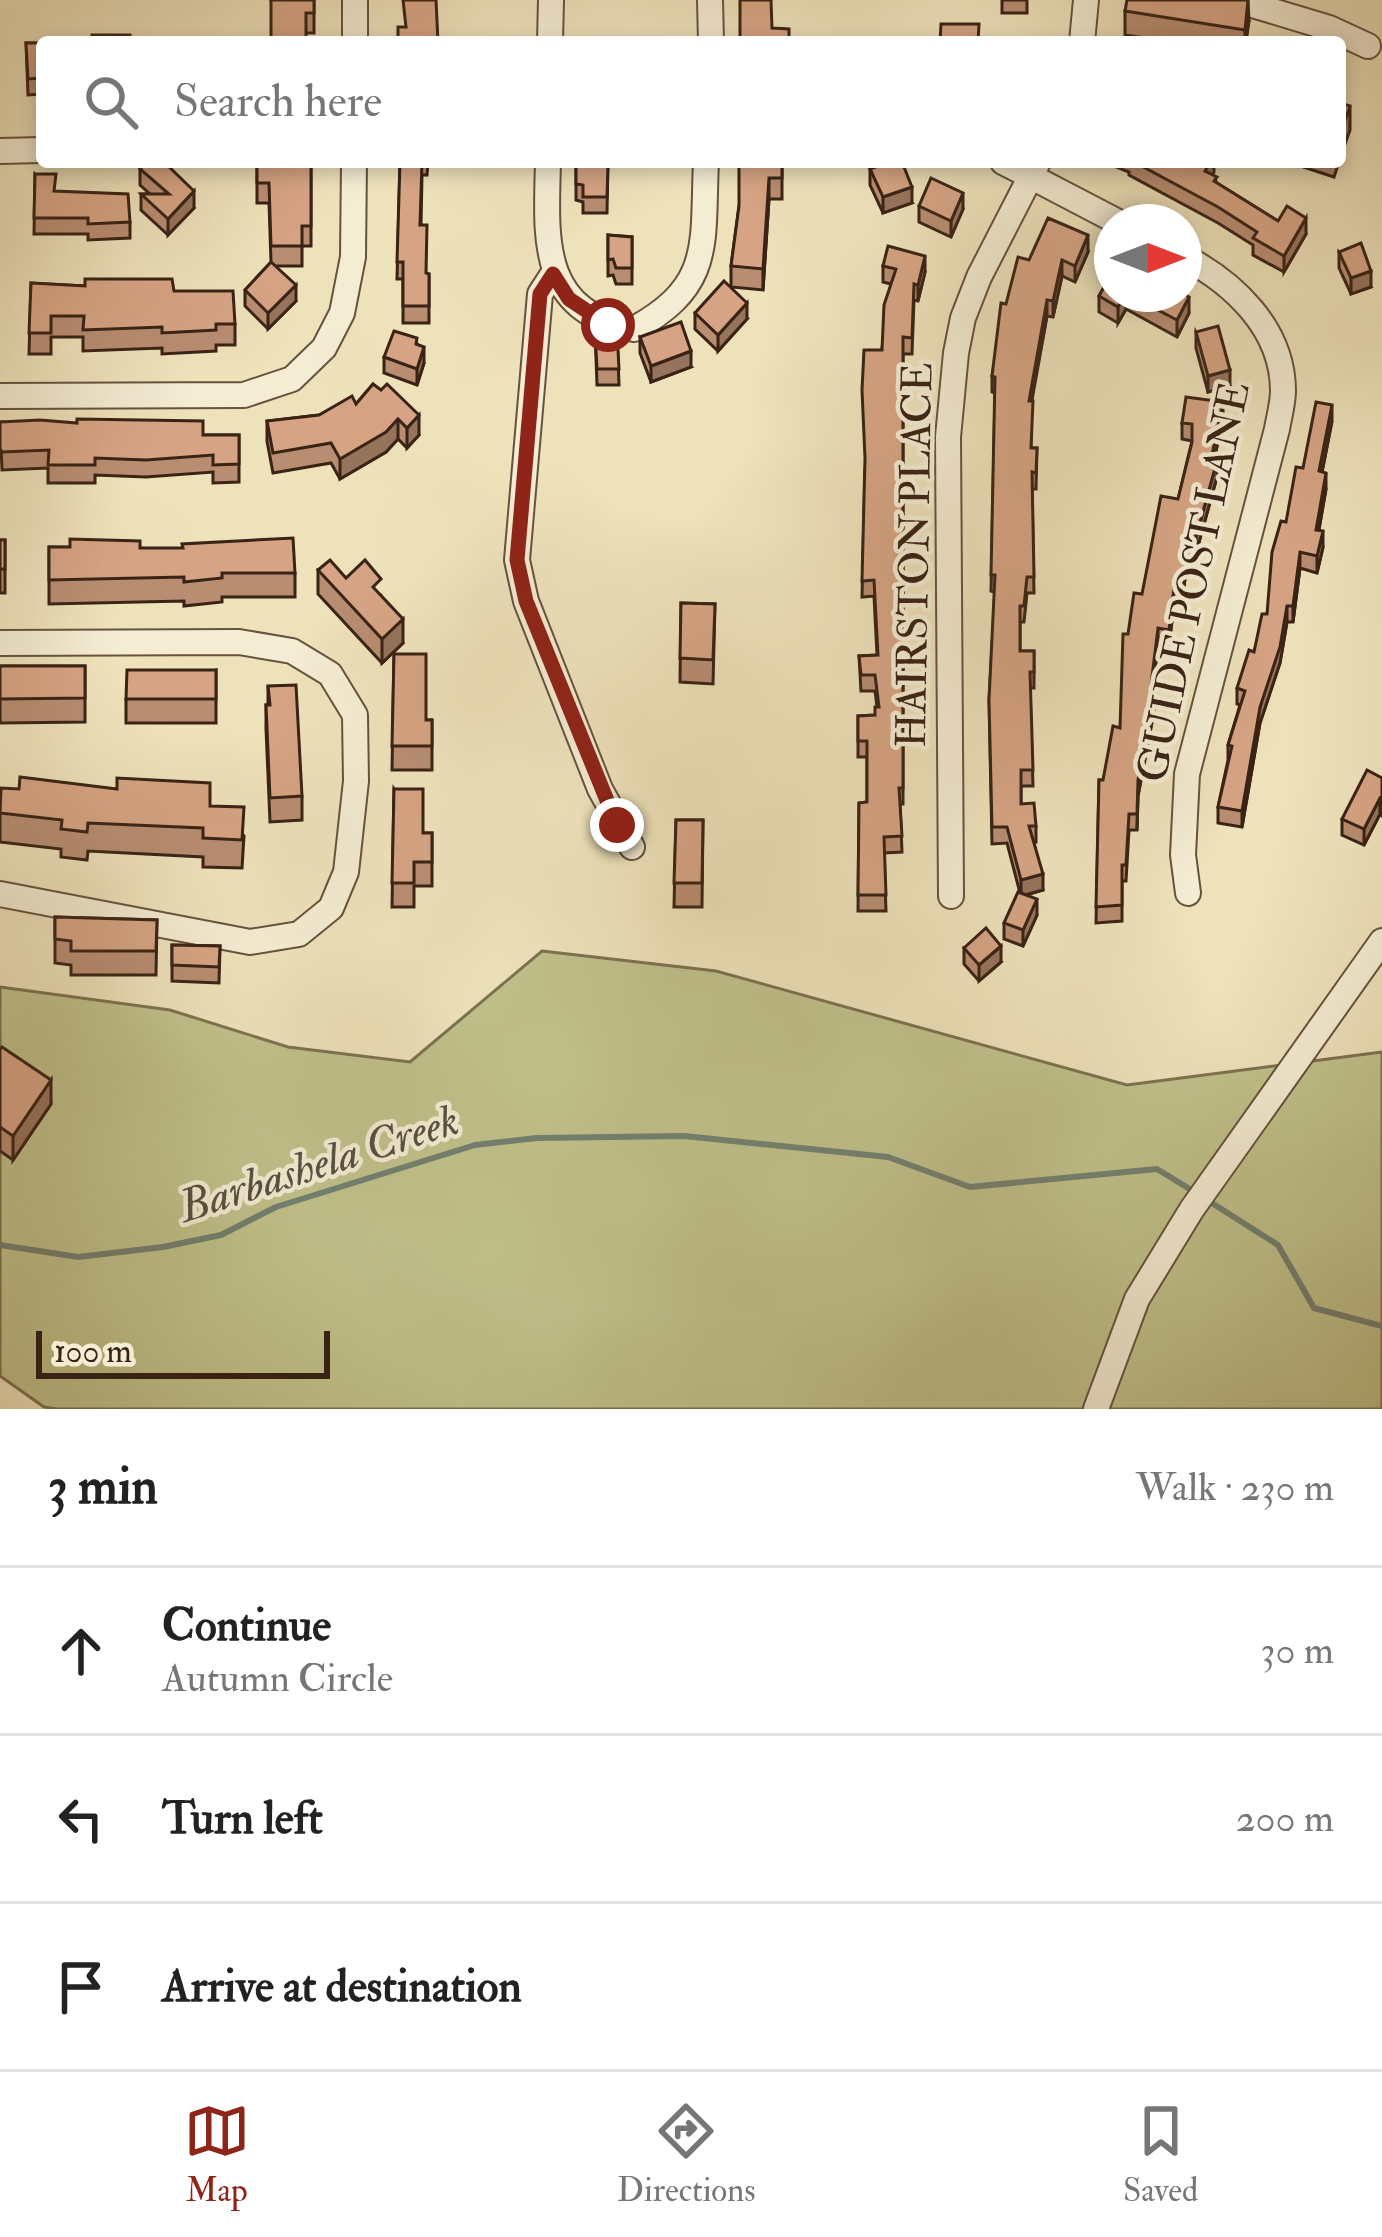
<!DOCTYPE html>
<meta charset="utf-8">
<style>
:root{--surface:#fff;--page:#f2f2f2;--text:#222;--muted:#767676;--line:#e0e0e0;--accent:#8f2418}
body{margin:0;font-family:"IM FELL Double Pica",serif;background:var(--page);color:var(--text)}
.compass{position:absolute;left:1094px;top:204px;width:108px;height:108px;border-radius:50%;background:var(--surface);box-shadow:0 6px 18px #0003;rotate:90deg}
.scale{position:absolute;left:36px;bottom:30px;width:294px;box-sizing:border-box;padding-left:12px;border:6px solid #392315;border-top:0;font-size:33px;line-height:42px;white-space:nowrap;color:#392315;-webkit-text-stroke:9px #f4ecd3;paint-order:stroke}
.stop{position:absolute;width:36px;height:36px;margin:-27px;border:9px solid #8f2418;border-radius:50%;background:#fff}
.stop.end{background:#8f2418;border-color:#fff;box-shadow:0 3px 12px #0008}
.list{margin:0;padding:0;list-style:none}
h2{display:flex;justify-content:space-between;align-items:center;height:156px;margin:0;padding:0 48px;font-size:51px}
h2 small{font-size:39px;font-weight:400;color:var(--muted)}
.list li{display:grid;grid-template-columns:78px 1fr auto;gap:36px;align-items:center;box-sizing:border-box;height:168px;padding:0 48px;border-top:3px solid var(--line)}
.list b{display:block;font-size:45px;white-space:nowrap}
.list p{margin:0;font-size:39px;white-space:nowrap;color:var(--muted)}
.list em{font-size:39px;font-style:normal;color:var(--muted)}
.icon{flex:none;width:66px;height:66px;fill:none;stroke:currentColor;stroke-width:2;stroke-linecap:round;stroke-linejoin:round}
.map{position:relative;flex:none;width:1382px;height:1409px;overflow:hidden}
.search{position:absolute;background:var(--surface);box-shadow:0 6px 18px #0003;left:36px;right:36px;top:36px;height:132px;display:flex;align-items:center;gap:30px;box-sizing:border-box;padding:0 42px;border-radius:12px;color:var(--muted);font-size:45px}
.sheet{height:660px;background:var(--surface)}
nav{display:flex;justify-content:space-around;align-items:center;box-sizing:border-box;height:168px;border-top:3px solid var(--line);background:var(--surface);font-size:33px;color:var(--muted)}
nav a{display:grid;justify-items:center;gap:6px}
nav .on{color:var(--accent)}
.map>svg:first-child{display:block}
.green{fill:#c0c18b;stroke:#7c7250;stroke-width:3}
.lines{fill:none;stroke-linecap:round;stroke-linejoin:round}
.stream{stroke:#738070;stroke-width:6}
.minor-casing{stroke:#66533e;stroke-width:28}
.minor{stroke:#f4ecd3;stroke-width:24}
.wall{fill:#b88d72;stroke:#392315;stroke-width:3}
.shaded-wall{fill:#96735c;stroke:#392315;stroke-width:3}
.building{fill:#d6a484;stroke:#392315;stroke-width:3}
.route{stroke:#8f2418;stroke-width:15}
.labels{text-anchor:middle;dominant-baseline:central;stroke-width:9;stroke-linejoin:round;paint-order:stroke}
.street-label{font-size:42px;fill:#392315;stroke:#f4ecd3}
.water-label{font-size:45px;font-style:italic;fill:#565243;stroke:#f4ecd3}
</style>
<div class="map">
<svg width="1382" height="1409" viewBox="0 0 1382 1409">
<rect width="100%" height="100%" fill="#eee2bb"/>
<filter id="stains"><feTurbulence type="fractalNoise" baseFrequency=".00167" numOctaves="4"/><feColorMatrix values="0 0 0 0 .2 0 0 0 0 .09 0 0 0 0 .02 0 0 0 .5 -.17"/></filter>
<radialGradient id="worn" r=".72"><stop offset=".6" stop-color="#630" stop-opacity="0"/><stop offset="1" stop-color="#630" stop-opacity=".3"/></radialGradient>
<polygon class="green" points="542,951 716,971 1127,1085 1382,1052 1382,1409 57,1409 44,1407 0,1376 0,987 170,1010 288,1047 410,1062"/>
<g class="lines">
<g class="stream">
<polyline points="1204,1198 1278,1245 1314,1308 1382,1326"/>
<polyline points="0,1245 78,1257 163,1247 221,1235 276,1207 475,1145 537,1138 684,1136 888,1157 970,1187 1157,1169 1193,1191"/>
</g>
<defs>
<g id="minor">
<polyline points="710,0 711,42"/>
<polyline points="1236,0 1329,28 1368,46"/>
<polyline points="355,42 355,0"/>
<polyline points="550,42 551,0"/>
<polyline points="1082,42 1086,0"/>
<polyline points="0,151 42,150"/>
<path d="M548 162C546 240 539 312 634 329 714 285 702 244 706 162"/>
<polyline points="1003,162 1118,222"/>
<path d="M1184 257C1234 283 1283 329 1283 391 1283 403 1279 417 1277 429L1187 774 1183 855 1188 893"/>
<polyline points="553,274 540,294 517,560 526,601 600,789 632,847"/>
<polyline points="0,396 244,395 292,379 324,348 342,313 353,257 354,162"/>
<polyline points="0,643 239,642 292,651 330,674 355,715 356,781 346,872 331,908 299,934 250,942 0,894"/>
<polyline points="951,896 948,437 956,353 963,318 979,277 1038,162"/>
<polyline points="1096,1409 1137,1299 1192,1209 1382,941"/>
</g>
</defs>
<use href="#minor" class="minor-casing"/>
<use href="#minor" class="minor"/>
</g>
<g class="wall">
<polygon points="271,0 314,0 314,33 306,33"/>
<rect x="1002" y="0" width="25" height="13"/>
<polygon points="1125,11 1249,21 1246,42 1171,42 1125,35"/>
<polygon points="26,43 42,43 42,94 28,95"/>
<polygon points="257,162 311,162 311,246 302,246 302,266 276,266 296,301 268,329 245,306 245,290 271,262 269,203 257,203"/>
<polygon points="400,162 428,162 427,175 422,175 421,225 426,274 429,274 429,323 403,323 403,279 397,279"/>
<polygon points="576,162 608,162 607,213 583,213 583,202 576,200"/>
<polygon points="782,162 782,199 769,199 763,290 731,287 731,266 739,206"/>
<polygon points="1104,162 1214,162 1212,175 1217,183 1278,221 1306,234 1284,272 1253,255 1253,245 1218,223 1129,175 1129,172"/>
<polygon points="1303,162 1339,162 1334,177 1303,167"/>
<polygon points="140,169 194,208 168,235 141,210 141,194 150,194 140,185"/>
<polygon points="870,169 912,203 883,213 870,185"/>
<polygon points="35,174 55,192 130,222 130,238 88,240 88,234 34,234"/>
<polygon points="919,206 963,209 951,237 919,222"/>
<polygon points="608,235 632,237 632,284 616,284 613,275 608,276"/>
<polygon points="1088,252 1075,282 1062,276 1053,317 1047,316 1031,401 1031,448 1037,448 1036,489 1032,489 1034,593 1027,593 1024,622 1020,622 1020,651 1034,651 1034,688 1030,688 1033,786 1021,786 1021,804 1036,826 1036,842 1034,842 1043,890 1026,895 1037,915 1023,946 1004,939 1004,923 1020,893 1007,843 992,844 989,700 995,592 991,591 995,393 992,392 992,376 1006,304 1029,260"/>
<polygon points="1339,252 1371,287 1351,294 1339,268"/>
<polygon points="883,266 925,272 918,301 914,300 912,354 903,354 903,804 900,804 902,852 884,853 886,911 858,911 859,803 867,802 867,757 858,757 858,716 875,715 877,707 875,691 861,691 859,656 877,655 874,596 862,597 865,469 891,284 883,282"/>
<polygon points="1112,273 1184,294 1189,313 1177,337 1126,309 1118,323 1099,312 1099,296"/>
<polygon points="31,283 174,291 235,324 235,345 216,345 216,351 162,354 162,348 83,351 83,337 51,337 51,354 29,354"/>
<polygon points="695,313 747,319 718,351 695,329"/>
<polygon points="595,331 617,331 619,385 597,385"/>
<polygon points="1196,332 1230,386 1208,392 1196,348"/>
<polygon points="640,337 691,367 651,382 640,353"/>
<polygon points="417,344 424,363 417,385 384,373 384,357"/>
<polygon points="373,384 419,435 407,448 398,439 386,452 340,479 331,463 273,473 267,441 267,421 319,415 356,404"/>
<polygon points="1223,418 1214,460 1217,477 1196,553 1188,552 1182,605 1174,604 1169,646 1158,645 1153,685 1156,701 1138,796 1137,830 1129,830 1126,881 1122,881 1122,921 1096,923 1099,780 1103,780 1120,728 1128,634 1178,499 1192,441 1182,439 1182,423"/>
<polygon points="1332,421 1322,472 1326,489 1319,530 1323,547 1317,573 1300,568 1293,622 1287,622 1280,663 1260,723 1242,827 1218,823 1218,807 1228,760 1228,745 1240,705 1237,704 1237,688 1254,652 1267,614 1286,522"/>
<polygon points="0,422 203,435 239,435 239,482 213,483 213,472 146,477 95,475 95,483 48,483 48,468 2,470"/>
<rect x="0" y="540" width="5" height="53"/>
<polygon points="49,547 140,548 295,573 295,597 222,597 222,602 184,606 184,601 49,604"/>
<polygon points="318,570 346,578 381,595 403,643 382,663 318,594"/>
<polygon points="681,603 715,604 713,684 680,682"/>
<polygon points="394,654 426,720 432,720 432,770 392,770"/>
<polygon points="0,666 85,666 85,722 0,723"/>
<polygon points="216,670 216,723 126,723 126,699"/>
<polygon points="268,686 302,796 302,820 270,822 266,729 266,705 268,705"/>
<polygon points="1382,778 1382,816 1380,814 1364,845 1342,835 1342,819"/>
<polygon points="394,789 423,833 432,833 432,886 414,886 414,907 392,907"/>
<polygon points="0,798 210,806 244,836 242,868 203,867 203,857 88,851 87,860 61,857 61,849 0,842"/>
<polygon points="676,820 703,820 702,907 674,907"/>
<polygon points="55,917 157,920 156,975 71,975 71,965 55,963"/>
<polygon points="172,945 220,946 219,983 172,981"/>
<polygon points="964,948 1001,962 979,981 964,964"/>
<polygon points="0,1049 51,1104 13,1160 0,1151"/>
</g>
<g class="shaded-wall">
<polygon points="1248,0 1249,21 1245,42 1245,30"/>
<polygon points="1350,106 1350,130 1340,158 1340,134"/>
<polygon points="1210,162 1214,162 1214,172 1205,187 1205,171"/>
<polygon points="769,178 769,199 763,290 763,269"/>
<polygon points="912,187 912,203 883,213 883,197"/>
<polygon points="194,191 194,208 168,235 168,219"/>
<polygon points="963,193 963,209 951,237 951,221"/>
<polygon points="1306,218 1306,234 1284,272 1284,256"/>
<polygon points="1088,235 1088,252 1075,282 1075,266"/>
<polygon points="925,256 925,272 918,301 918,285"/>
<polygon points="1062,260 1062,276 1053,317 1053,301"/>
<polygon points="1371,271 1371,287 1351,294 1351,278"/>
<polygon points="296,285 296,301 268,329 268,313"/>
<polygon points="1126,294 1126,309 1118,323 1118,307"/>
<polygon points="1189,297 1189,313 1177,337 1177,320"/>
<polygon points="1047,300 1047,316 1029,417 1029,401"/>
<polygon points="747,303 747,319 718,351 718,335"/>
<polygon points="424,347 424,363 417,385 417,369"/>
<polygon points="691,351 691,367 651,382 651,366"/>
<polygon points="1230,370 1230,386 1208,392 1208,376"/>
<polygon points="1223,402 1223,418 1211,476 1211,460"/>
<polygon points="1332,405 1332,421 1319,488 1319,471"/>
<polygon points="419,415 419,435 407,448 407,428"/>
<polygon points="398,419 398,439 386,452 340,479 340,459"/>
<polygon points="1217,461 1217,477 1196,553 1196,537"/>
<polygon points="1326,473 1326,489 1316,546 1316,530"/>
<polygon points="1323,531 1323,547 1317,573 1317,556"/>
<polygon points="1188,535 1188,552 1182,605 1182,589"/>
<polygon points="1300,552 1300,568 1293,622 1293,606"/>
<polygon points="1174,588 1174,604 1169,646 1169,630"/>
<polygon points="1287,606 1287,622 1280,663 1260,723 1242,827 1242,811 1260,707"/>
<polygon points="403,619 403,643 382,663 382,639"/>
<polygon points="1158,628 1158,645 1151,701 1151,685"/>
<polygon points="1156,685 1156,701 1138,796 1137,830 1138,780"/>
<polygon points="1380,798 1380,814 1364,845 1364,829"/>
<polygon points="1043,874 1043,890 1021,896 1021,880"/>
<polygon points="1037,899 1037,915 1023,946 1023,930"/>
<polygon points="1001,946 1001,962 979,981 979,965"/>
<polygon points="51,1080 51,1104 13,1160 13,1136"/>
</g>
<g class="building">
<polygon points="271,0 314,0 314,13 306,13 306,42 271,42"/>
<polygon points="403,0 436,0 438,42 398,42 398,27 406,27"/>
<polygon points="740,0 771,0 772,28 789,29 789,42 740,42"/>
<polygon points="1127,0 1248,0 1245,30 1125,11"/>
<polygon points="941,24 979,24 978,42 940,42"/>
<polygon points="92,35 130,35 130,42 74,42 92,41"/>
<polygon points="26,43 42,43 42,78 28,79"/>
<polygon points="1340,103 1350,106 1340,134"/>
<polygon points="147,162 164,162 194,191 168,219 141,194 169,194 140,169"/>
<polygon points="257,162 311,162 311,226 302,226 302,246 271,246 269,183 257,183"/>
<polygon points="400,162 422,162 420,225 427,225 426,273 429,274 429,306 403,306 403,262 397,262"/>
<polygon points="576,162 608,162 607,197 583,197 583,185 576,184"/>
<polygon points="739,162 782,162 782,178 769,178 763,269 731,266 739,206"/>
<polygon points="889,162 902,162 912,187 883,197 870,169"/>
<polygon points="1134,162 1210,162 1205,171 1217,177 1214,181 1278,221 1287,206 1306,218 1284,256 1253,238 1257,232 1218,207"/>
<polygon points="35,174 56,174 54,191 128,194 130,222 88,224 88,218 34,218"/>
<polygon points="931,178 963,193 951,221 919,206"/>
<polygon points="1048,218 1088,235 1075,266 1062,260 1053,301 1047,300 1029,401 1033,401 1031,448 1037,448 1036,473 1032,472 1034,577 1027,577 1024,606 1020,606 1020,651 1034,651 1034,672 1030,672 1033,770 1021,770 1021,804 1034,803 1036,826 1029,826 1043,874 1021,880 1007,827 992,827 989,700 995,575 991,575 995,377 992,376 1001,303 1006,304 1018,257 1029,260"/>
<polygon points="608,235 632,237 632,268 616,268 613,259 608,260"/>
<polygon points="1361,243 1371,271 1351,278 1339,252"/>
<polygon points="888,246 925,256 918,285 914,284 912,338 903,337 903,788 899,788 902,836 884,837 886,895 858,895 859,803 867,802 867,741 858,741 858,716 875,715 875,707 879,707 875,675 861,675 859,656 878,655 874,580 862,581 865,458 862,390 864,350 882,350 884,305 896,269 883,266"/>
<polygon points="271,262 296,285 268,313 245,290"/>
<polygon points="1112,273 1112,294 1125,294 1118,307 1099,296"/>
<polygon points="85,279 172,279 174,291 233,291 235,324 216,324 216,330 162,333 162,327 83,330 84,316 51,316 51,333 29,333 31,283 85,286"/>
<polygon points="724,281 747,303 718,335 695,313"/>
<polygon points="1127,294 1184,294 1189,297 1177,320"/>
<polygon points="681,322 691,351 651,366 640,337"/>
<polygon points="1218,326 1230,370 1208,376 1196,332"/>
<polygon points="394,331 417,338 416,344 424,347 417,369 384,357"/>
<polygon points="595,331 617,331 619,369 597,369"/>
<polygon points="373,384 381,390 387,384 419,415 407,428 398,419 386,432 340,459 331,443 273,453 267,421 319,415 352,396 356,404"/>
<polygon points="1186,397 1223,402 1211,460 1217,461 1196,537 1188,535 1182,589 1174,588 1169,630 1158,628 1151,685 1156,685 1138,780 1137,814 1129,814 1126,865 1122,865 1122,905 1096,907 1099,780 1103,780 1113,726 1120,728 1123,634 1128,634 1134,593 1142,594 1161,496 1178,499 1192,442 1192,424 1182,423"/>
<polygon points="1316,402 1332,405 1319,471 1326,473 1316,530 1323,531 1317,556 1300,552 1293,606 1287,606 1280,647 1260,707 1242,811 1218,807 1232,746 1228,745 1245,691 1237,688 1249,650 1254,652 1262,614 1267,614 1272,552 1281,521 1286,522 1296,467 1303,468"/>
<polygon points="77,419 203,421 203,435 239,435 239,464 213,465 213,455 146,460 95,458 95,465 48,465 49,450 2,452 0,449 0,422 40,420 77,423"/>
<polygon points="293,538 295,573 222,573 222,578 184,582 184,577 49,580 49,547 70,547 70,539 140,541 140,548 183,548 182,544"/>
<rect x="0" y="540" width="5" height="29"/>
<polygon points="330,560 346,578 365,560 381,579 373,587 403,619 382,639 318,570"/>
<polygon points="681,603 715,604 713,660 680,658"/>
<polygon points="394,654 426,654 426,720 432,720 432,746 392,746"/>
<polygon points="0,666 85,666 85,698 0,699"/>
<polygon points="127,670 216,670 216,699 126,699"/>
<polygon points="296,685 302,796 270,798 266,705 270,705 268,686"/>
<polygon points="1367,770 1382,778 1382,800 1380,798 1364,829 1342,819"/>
<polygon points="20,777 117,789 117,778 210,783 210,806 244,807 242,840 203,838 203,828 88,823 87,832 61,829 62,820 0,813 1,788 19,789"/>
<polygon points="394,789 423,789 423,833 432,833 432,862 414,862 414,883 392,883"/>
<polygon points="676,820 703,820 702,883 674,883"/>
<polygon points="1018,892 1037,899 1023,930 1004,923"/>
<polygon points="55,917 157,920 156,951 71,951 71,941 55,939"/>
<polygon points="986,928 1001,946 979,965 964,948"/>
<polygon points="172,945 220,946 219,967 172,965"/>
<polygon points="2,1047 51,1080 13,1136 0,1127 0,1049"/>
</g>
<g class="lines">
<polyline class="route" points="608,325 569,299 553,274 540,294 517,560 526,601 617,825"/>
</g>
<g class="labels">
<g class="street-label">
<text transform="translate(915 555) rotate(-89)">HAIRSTON PLACE</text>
<text transform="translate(1194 582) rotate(-78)">GUIDE POST LANE</text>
</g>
<g class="water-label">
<text transform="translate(319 1164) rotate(-18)">Barbashela Creek</text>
</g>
</g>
<rect width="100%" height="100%" filter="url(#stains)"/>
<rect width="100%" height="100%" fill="url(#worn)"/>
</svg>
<svg class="compass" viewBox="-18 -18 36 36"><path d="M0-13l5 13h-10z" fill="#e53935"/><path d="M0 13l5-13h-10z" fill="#767676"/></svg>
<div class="scale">100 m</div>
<div class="stop" style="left:608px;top:325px"></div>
<div class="stop end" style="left:617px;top:825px"></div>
<div class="search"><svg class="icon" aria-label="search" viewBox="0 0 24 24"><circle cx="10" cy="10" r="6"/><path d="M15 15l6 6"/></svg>Search here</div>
</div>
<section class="sheet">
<h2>3 min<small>Walk · 230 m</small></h2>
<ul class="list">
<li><svg class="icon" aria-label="ahead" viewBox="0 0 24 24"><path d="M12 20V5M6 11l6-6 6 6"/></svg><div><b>Continue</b><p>Autumn Circle</p></div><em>30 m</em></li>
<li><svg class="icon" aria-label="left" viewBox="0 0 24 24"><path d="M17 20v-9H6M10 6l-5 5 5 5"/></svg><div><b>Turn left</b></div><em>200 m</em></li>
<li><svg class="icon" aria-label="arrive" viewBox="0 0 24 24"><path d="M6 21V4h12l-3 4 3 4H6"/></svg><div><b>Arrive at destination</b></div></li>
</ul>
</section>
<nav>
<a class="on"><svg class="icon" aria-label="map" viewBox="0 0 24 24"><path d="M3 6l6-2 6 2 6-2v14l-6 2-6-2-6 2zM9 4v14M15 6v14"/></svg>Map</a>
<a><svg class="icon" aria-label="directions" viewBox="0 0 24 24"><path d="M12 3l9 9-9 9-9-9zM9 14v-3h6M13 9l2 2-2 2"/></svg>Directions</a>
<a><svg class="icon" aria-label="saved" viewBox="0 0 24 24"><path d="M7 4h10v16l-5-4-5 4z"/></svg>Saved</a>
</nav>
